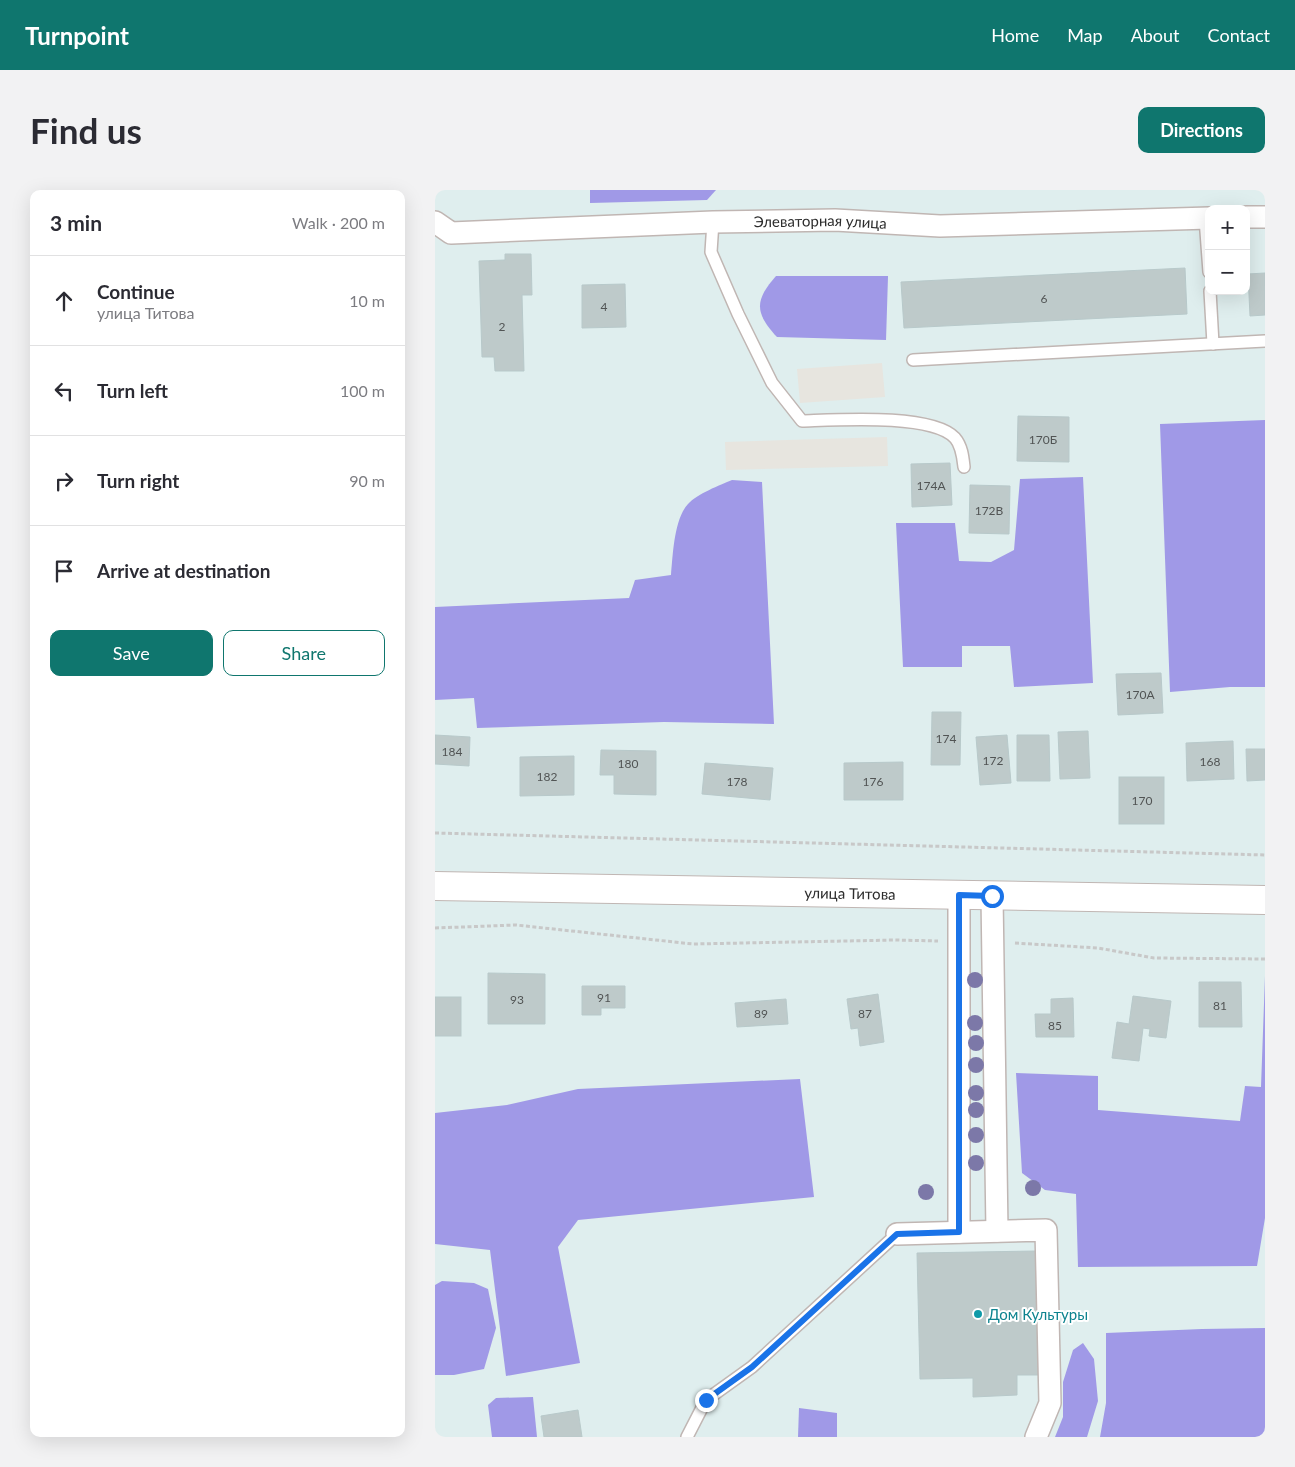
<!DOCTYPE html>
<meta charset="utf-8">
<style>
:root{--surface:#fff;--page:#f2f2f3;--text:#2b2b33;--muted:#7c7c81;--line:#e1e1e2;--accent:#0f766e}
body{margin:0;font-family:Lato,sans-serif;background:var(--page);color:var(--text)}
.controls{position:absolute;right:15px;top:15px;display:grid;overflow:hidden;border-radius:10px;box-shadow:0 5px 20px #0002}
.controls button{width:45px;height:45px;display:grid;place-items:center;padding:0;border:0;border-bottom:1px solid var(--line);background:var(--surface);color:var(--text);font:25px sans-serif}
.stop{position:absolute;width:15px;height:15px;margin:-11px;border:4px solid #1a73e8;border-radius:50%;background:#fff}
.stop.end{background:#1a73e8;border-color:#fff;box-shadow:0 1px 5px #0008}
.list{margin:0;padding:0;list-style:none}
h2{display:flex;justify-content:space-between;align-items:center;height:65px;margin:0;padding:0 20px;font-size:21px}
h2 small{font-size:16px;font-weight:400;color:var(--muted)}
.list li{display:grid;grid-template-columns:32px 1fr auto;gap:15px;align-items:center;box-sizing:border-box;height:90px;padding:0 20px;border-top:1px solid var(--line)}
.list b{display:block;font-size:19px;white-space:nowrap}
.list p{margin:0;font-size:16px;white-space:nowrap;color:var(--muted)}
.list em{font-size:16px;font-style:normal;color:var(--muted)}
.actions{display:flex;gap:10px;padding:15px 20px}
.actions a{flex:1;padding:11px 0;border:1px solid var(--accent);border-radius:10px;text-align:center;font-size:18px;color:var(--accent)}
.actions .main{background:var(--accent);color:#fff}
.icon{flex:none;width:28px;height:28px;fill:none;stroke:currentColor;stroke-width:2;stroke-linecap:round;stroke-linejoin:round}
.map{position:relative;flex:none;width:830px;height:1247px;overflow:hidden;border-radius:10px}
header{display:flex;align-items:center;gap:30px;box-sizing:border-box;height:70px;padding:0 25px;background:var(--accent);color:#fff}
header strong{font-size:24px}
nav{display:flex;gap:28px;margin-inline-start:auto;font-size:18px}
.intro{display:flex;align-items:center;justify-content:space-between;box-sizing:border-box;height:120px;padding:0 30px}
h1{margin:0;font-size:35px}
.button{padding:12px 22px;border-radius:10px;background:var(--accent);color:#fff;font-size:18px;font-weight:700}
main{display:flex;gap:30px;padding:0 30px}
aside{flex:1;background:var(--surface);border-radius:10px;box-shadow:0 5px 20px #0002}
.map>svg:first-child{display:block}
.industrial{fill:#e7e5df}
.green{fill:#a099e7}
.building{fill:#becaca;stroke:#b8c9ca}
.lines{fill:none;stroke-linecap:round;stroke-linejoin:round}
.lane-casing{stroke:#c0b6b3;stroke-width:14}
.street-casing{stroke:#c0b6b3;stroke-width:24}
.secondary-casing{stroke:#c0b6b3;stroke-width:30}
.path{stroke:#c8c8c8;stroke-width:3;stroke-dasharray:4 2.5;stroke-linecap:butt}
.lane{stroke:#fff;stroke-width:11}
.street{stroke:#fff;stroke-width:21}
.secondary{stroke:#fff;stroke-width:28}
.tree{fill:#7c78a8}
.route{stroke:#1a73e8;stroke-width:6}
.culture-dot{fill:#0f9aa8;stroke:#fff;stroke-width:2}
.labels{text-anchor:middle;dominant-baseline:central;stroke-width:4;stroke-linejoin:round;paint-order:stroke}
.number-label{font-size:12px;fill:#515454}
.street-label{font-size:15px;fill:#2d2d2d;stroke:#fff}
.culture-label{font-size:15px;fill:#0d838f;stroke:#fff;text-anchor:start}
</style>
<header>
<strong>Turnpoint</strong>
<nav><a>Home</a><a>Map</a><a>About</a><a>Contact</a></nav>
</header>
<div class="intro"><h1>Find us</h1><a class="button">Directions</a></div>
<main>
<aside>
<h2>3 min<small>Walk · 200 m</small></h2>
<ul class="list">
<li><svg class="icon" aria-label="ahead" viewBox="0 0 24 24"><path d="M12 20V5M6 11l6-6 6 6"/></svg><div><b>Continue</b><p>улица Титова</p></div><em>10 m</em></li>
<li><svg class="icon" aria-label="left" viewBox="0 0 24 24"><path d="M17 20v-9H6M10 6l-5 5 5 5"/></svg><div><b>Turn left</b></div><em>100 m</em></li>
<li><svg class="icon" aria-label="right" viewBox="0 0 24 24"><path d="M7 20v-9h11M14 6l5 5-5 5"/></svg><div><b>Turn right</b></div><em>90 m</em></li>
<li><svg class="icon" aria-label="arrive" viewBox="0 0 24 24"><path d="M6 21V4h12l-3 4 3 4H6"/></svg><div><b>Arrive at destination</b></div></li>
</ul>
<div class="actions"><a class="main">Save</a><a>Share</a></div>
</aside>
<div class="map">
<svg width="830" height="1247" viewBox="0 0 830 1247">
<rect width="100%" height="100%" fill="#dfeeee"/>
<g class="industrial">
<polygon points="447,173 450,207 365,213 362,179"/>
<polygon points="452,247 453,276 291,280 290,252"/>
</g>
<g class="green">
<polygon points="155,0 281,0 272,10 155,13"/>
<path d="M341 86H453L451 150 342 147C320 123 319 111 341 86Z"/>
<polygon points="830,230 830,497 795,497 735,502 725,234"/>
<polygon points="648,287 658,493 579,497 575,456 527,456 527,477 468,477 461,333 520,333 524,371 556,372 579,360 585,289"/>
<path d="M297 290 327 292 339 534 229 532 42 538 39 508 0 510V417L194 408 200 390 236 385C238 365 239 329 253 314 262 304 285 295 297 290Z"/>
<polygon points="830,786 830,1028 822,1076 643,1077 641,1004 610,1000 587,983 581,883 663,886 663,920 805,931 810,896 826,897"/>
<polygon points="365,889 379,1007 143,1030 123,1057 145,1173 71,1186 55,1060 0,1054 0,923 72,915 143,899"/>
<polygon points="7,1091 39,1093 53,1099 61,1138 49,1179 19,1185 0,1185 0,1095"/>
<polygon points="830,1138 830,1247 665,1247 671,1213 671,1143 767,1139"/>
<polygon points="648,1153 659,1169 663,1211 652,1247 620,1247 628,1227 628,1192 638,1160"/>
<polygon points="98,1207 102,1247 57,1247 53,1215 61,1208"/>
<polygon points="364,1218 402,1223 402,1247 363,1247"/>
</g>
<g class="building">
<polygon points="70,64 96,64 97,105 87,105 89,181 60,181 59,167 47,167 44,71 70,70"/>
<polygon points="750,78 752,124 469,138 466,92"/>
<polygon points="830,83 830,125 815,126 813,84"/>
<polygon points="190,94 191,137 147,138 147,95"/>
<polygon points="583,226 634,227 634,272 582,271"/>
<polygon points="515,273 517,315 477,317 476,274"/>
<polygon points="535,295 575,296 574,344 534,343"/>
<polygon points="726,483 728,523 683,525 681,484"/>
<polygon points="497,522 526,522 525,575 496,575"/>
<polygon points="653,541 655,588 625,589 623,542"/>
<polygon points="0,545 35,547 34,576 0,574"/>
<polygon points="572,545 576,593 545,595 541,547"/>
<polygon points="582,545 614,545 615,591 582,591"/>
<polygon points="798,551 799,589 752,591 751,553"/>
<polygon points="811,559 830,559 830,590 812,591"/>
<polygon points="166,560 221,561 221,605 179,604 179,585 165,585"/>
<polygon points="139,566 139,605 85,606 85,567"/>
<polygon points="468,572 468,610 409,610 409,573"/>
<polygon points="270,573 338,578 335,610 267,604"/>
<rect x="684" y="587" width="45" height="47"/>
<polygon points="53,783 110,784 110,834 53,834"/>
<polygon points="764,792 806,792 807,837 764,837"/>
<polygon points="147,796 190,796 190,818 166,818 166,825 147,825"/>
<polygon points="443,804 449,852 425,856 423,838 416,839 412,809"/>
<polygon points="698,806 736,811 731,848 714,846 715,839 708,838 704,871 677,868 682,832 694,834"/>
<rect x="0" y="807" width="26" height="39"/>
<polygon points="638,808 639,847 601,847 600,824 616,824 616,809"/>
<polygon points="351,809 353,834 302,837 300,813"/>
<polygon points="601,1061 604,1185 582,1185 582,1205 538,1207 538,1188 485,1189 482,1063"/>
<polygon points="143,1220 147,1247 109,1247 106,1226"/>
</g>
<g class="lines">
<defs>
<g id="lane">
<polyline points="770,28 774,82"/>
<path d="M278 32 276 62 303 124 337 193 367 231C400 230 497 223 520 248 527 256 528 268 529 277"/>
<polyline points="775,101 778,154"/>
<polyline points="478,170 830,151"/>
<polyline points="252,1247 271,1210 317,1177 462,1044"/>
</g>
<g id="street">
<polyline points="811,27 830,27"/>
<path id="s1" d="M0 32 16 43 278 32 400 30 505 36 774 28"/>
<polyline points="557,706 562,1041"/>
<polyline points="524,1042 524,705"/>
<polyline points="462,1044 611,1040 615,1213 601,1247"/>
</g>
<g id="secondary">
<path id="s2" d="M0 696 830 710"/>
</g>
</defs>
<use href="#lane" class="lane-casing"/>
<use href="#street" class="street-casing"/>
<use href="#secondary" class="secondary-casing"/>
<g class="path">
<polyline points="0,643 830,665"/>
<polyline points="0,738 81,735 258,754 460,750 503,751"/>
<polyline points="580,753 663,758 719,768 830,769"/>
</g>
<use href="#lane" class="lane"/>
<use href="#street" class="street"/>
<use href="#secondary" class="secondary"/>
</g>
<g class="tree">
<circle cx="540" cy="790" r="8"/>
<circle cx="540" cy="833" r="8"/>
<circle cx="541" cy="853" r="8"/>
<circle cx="541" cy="875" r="8"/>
<circle cx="541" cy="903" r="8"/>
<circle cx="541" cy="920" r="8"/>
<circle cx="541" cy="945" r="8"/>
<circle cx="541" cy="973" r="8"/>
<circle cx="598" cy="998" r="8"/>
<circle cx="491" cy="1002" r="8"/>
</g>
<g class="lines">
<polyline class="route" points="271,1210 317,1177 462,1044 524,1042 524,705 557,706"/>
</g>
<circle class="culture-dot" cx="543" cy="1124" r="5"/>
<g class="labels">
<g class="number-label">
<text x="609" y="108">6</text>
<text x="169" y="116">4</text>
<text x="67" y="136">2</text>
<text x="608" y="249">170Б</text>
<text x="496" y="295">174А</text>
<text x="554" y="320">172В</text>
<text x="705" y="504">170А</text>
<text x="511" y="548">174</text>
<text x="17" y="561">184</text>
<text x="558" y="570">172</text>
<text x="775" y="571">168</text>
<text x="193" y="573">180</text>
<text x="112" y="586">182</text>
<text x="302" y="591">178</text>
<text x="438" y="591">176</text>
<text x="707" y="610">170</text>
<text x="169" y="807">91</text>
<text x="82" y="809">93</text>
<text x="785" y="815">81</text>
<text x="326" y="823">89</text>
<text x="430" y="823">87</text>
<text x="620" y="835">85</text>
</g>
<g class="street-label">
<text stroke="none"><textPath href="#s1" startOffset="389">Элеваторная улица</textPath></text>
<text stroke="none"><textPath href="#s2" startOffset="415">улица Титова</textPath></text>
</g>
<g class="culture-label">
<text x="553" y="1124">Дом Культуры</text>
</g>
</g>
</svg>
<div class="controls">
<button>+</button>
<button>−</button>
</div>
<div class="stop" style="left:557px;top:706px"></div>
<div class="stop end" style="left:271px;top:1210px"></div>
</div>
</main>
